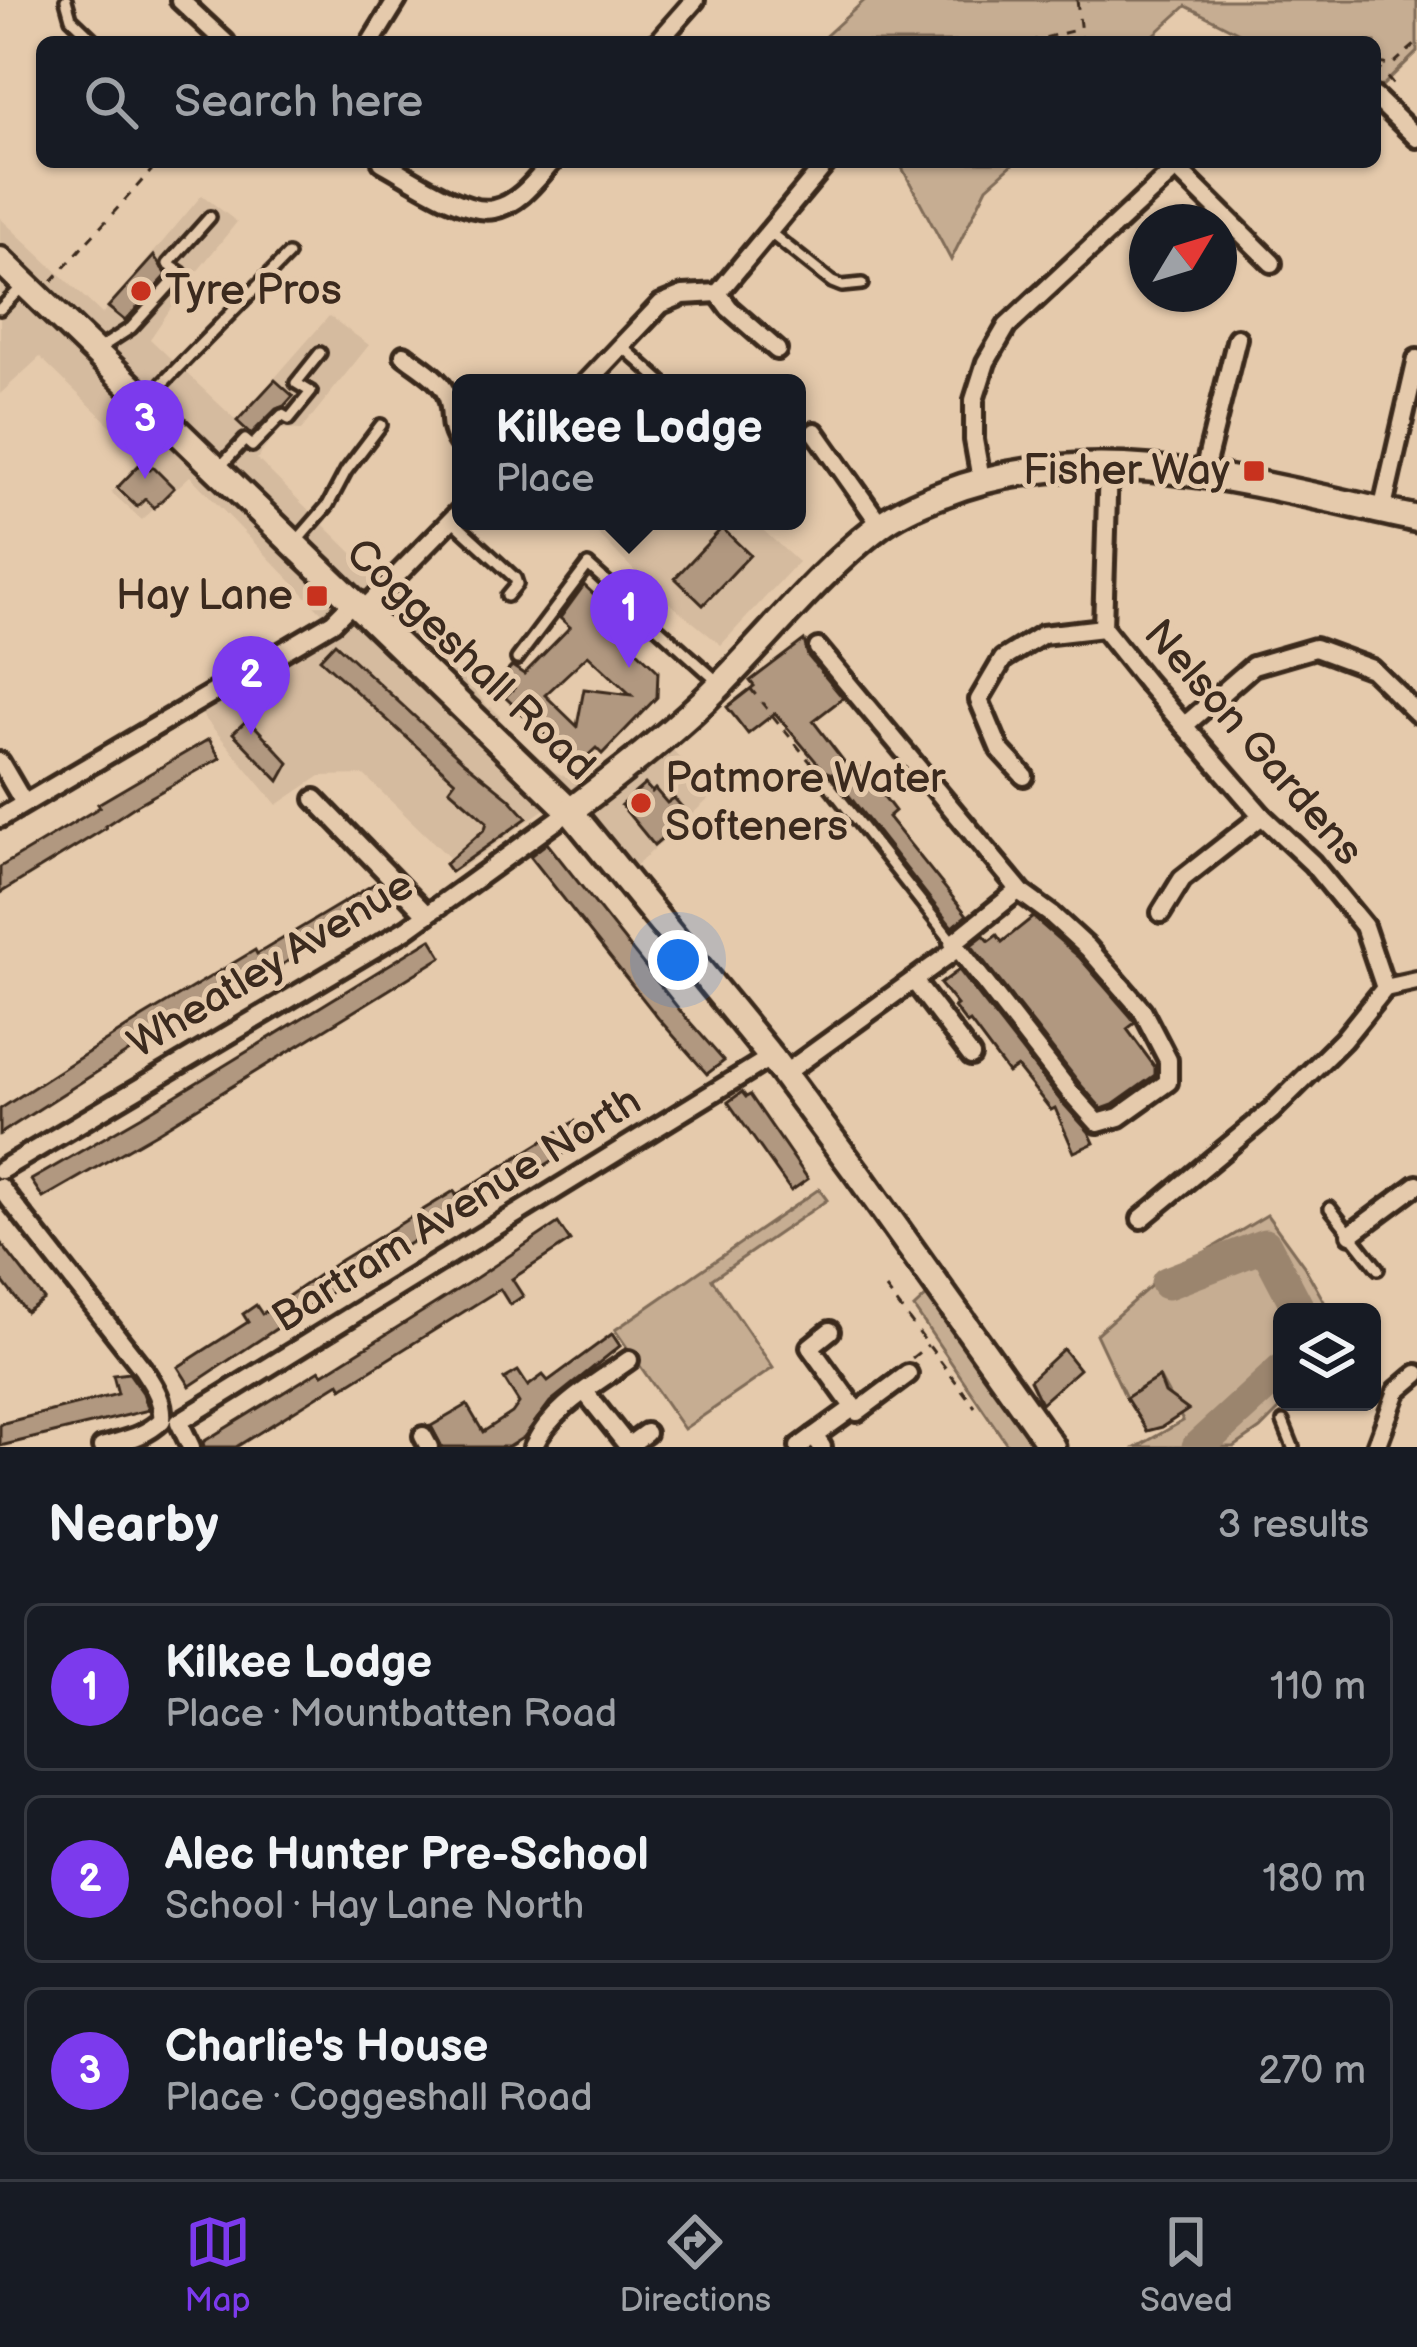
<!DOCTYPE html>
<meta charset="utf-8">
<style>
:root{--surface:#171b24;--page:#242831;--text:#f1f3f6;--muted:#9ea1a6;--line:#363941;--accent:#7c3aed}
body{margin:0;font-family:"Balsamiq Sans",sans-serif;background:var(--page);color:var(--text)}
.controls{position:absolute;right:36px;bottom:36px;display:grid;overflow:hidden;border-radius:18px;box-shadow:0 3px 9px #0004}
.controls button{width:108px;height:108px;display:grid;place-items:center;padding:0;border:0;border-bottom:3px solid var(--line);background:var(--surface);color:var(--text);font:60px sans-serif}
.compass{position:absolute;left:1129px;top:204px;width:108px;height:108px;border-radius:50%;background:var(--surface);box-shadow:0 3px 9px #0004;rotate:52deg}
.you{position:absolute;left:678px;top:960px;width:42px;height:42px;margin:-30px;border:9px solid #fff;border-radius:50%;background:#1a73e8;box-shadow:0 0 0 18px #1a73e833}
.badge{display:grid;place-items:center;width:78px;height:78px;border-radius:50%;background:var(--accent);color:#fff;font-size:39px;font-weight:700}
.pin{position:absolute;translate:-50% -99px;filter:drop-shadow(0 3px 6px #0008)}
.pin::after{content:'';position:absolute;top:63px;width:42px;height:36px;background:inherit;clip-path:polygon(0 0,100% 0,50% 100%)}
.popup{position:absolute;left:452px;top:374px;width:354px;height:156px;box-sizing:border-box;display:grid;place-content:center;border-radius:18px;background:var(--surface);filter:drop-shadow(0 3px 9px #0005);font-size:39px;white-space:nowrap;color:var(--muted)}
.popup b{font-size:45px;color:var(--text)}
.popup::after{content:'';position:absolute;left:50%;top:100%;margin-left:-24px;border:24px solid transparent;border-top-color:var(--surface)}
.list{margin:0;padding:0;list-style:none}
h2{display:flex;justify-content:space-between;align-items:center;height:156px;margin:0;padding:0 48px;font-size:51px}
h2 small{font-size:39px;font-weight:400;color:var(--muted)}
.list li{display:grid;grid-template-columns:78px 1fr auto;gap:36px;align-items:center;box-sizing:border-box;height:168px;margin:0 24px 24px;padding:0 24px;border:3px solid var(--line);border-radius:18px}
.list b{display:block;font-size:45px;white-space:nowrap}
.list p{margin:0;font-size:39px;white-space:nowrap;color:var(--muted)}
.list em{font-size:39px;font-style:normal;color:var(--muted)}
.icon{flex:none;width:66px;height:66px;fill:none;stroke:currentColor;stroke-width:2;stroke-linecap:round;stroke-linejoin:round}
.map{position:relative;flex:none;width:1417px;height:1447px;overflow:hidden}
.search{position:absolute;background:var(--surface);box-shadow:0 3px 9px #0004;left:36px;right:36px;top:36px;height:132px;display:flex;align-items:center;gap:30px;box-sizing:border-box;padding:0 42px;border-radius:18px;color:var(--muted);font-size:45px}
.sheet{height:732px;background:var(--surface)}
nav{display:flex;justify-content:space-around;align-items:center;box-sizing:border-box;height:168px;border-top:3px solid var(--line);background:var(--surface);font-size:33px;color:var(--muted)}
nav a{display:grid;justify-items:center;gap:6px}
nav .on{color:var(--accent)}
.map>svg:first-child{display:block}
.built{fill:#d5bb9f}
.green{fill:#c6ad92;stroke:#806c58;stroke-width:3}
.lines{fill:none;stroke-linecap:round;stroke-linejoin:round}
.river{stroke:#9b856e;stroke-width:33}
.building{fill:#b19880;stroke:#3b2a1e;stroke-width:3;fill-rule:evenodd}
.lane-casing{stroke:#3b2a1e;stroke-width:18}
.street-casing{stroke:#3b2a1e;stroke-width:26}
.secondary-casing{stroke:#3b2a1e;stroke-width:33}
.path{stroke:#3b2a1e;stroke-width:3;stroke-dasharray:9 9;stroke-linecap:butt}
.lane{stroke:#e5caac;stroke-width:9}
.street{stroke:#e5caac;stroke-width:16}
.secondary{stroke:#e5caac;stroke-width:24}
.poi-dot{fill:#c8321e;stroke:#e5caac;stroke-width:4.5}
.labels{text-anchor:middle;dominant-baseline:central;stroke-width:10;stroke-linejoin:round;paint-order:stroke}
.poi-label{font-size:42px;fill:#3b2a1e;stroke:#e5caac;text-anchor:start}
.street-label{font-size:42px;fill:#3b2a1e;stroke:#e5caac}
</style>
<div class="map">
<svg width="1417" height="1447" viewBox="0 0 1417 1447">
<rect width="100%" height="100%" fill="#e5caac"/>
<filter id="ink" filterUnits="userSpaceOnUse"><feTurbulence type="fractalNoise" baseFrequency=".00833" numOctaves="2"/><feDisplacementMap in="SourceGraphic" scale="24" xChannelSelector="R" yChannelSelector="G"/><feConvolveMatrix kernelMatrix="1 2 1 2 8 2 1 2 1" color-interpolation-filters="sRGB"/></filter>
<g filter="url(#ink)">
<g class="built">
<polygon points="202,195 237,222 188,283 150,339 237,421 329,316 369,345 301,430 279,429 257,459 480,679 473,688 489,708 491,707 500,716 499,719 510,731 554,771 583,786 656,730 712,796 617,883 550,805 461,869 364,775 320,776 277,805 203,716 189,692 270,645 306,631 322,613 190,476 142,520 111,492 141,462 143,457 40,357 0,394 0,218 102,314"/>
<polygon points="586,521 753,521 798,562 721,645 651,588"/>
</g>
<g class="green">
<polygon points="865,0 1417,0 1417,52 1375,93 1375,42 1257,42 1186,6 1146,42 819,42"/>
<polygon points="899,162 1015,162 987,187 951,260"/>
<polygon points="819,1189 827,1200 712,1279 773,1368 684,1429 615,1330"/>
<polygon points="1267,1215 1304,1266 1330,1312 1282,1312 1282,1402 1287,1402 1260,1429 1234,1447 1137,1447 1183,1421 1159,1377 1126,1398 1096,1334 1154,1283"/>
<polygon points="931,1292 1044,1447 1009,1447 914,1308"/>
</g>
<g class="lines">
<g class="river">
<polyline points="1167,1283 1265,1245 1300,1312"/>
<polyline points="1198,1447 1282,1370"/>
</g>
</g>
<g class="building">
<polygon points="154,256 167,275 125,321 108,307"/>
<polygon points="275,380 293,396 284,406 276,409 251,434 237,421"/>
<polygon points="142,462 150,470 153,467 174,488 154,508 145,499 137,507 117,488"/>
<polygon points="722,528 750,555 703,605 675,578"/>
<path d="M584 585 620 619 617 622 637 641 632 646 658 671 657 697 602 754 596 748 583 760 569 747 563 753 505 697 514 688 502 677 512 666 524 674 570 627 560 618ZM588 655 631 695 584 689 577 726 545 695Z"/>
<polygon points="804,640 808,656 843,698 813,721 852,772 859,767 882,794 895,811 888,817 967,915 952,927 832,774 824,771 775,713 748,734 727,707 754,686 750,681"/>
<polygon points="335,643 464,762 509,798 527,818 451,872 445,864 485,829 487,822 449,789 455,781 320,659"/>
<polygon points="248,719 289,763 279,781 233,733"/>
<polygon points="209,739 220,758 137,805 105,826 106,828 0,893 0,867 100,807 98,804"/>
<polygon points="645,784 652,792 655,789 667,803 674,798 689,815 654,845 621,805"/>
<polygon points="547,843 682,1013 724,1061 707,1074 658,1018 530,856"/>
<polygon points="374,884 386,902 275,969 273,965 155,1035 0,1134 0,1109 143,1017 255,950 257,954"/>
<polygon points="1033,917 1079,957 1131,1017 1135,1023 1127,1029 1155,1067 1155,1075 1113,1105 1102,1109 1080,1084 971,945 984,935 989,941 997,935 1002,942"/>
<polygon points="431,939 442,957 158,1132 43,1198 31,1180 142,1116"/>
<polygon points="959,970 1060,1100 1089,1132 1094,1143 1074,1152 1055,1108 1051,1110 1017,1067 1008,1073 970,1022 967,1024 954,1007 957,1005 940,984"/>
<polygon points="742,1092 746,1097 750,1095 808,1179 791,1191 728,1102"/>
<polygon points="575,1121 587,1139 475,1209 472,1205 339,1287 190,1386 178,1367 248,1322 243,1314 256,1305 262,1314 341,1260 454,1191 456,1195"/>
<polygon points="558,1223 570,1241 512,1279 523,1296 510,1305 500,1289 342,1388 339,1383 236,1447 204,1447 203,1442 320,1370 323,1374 476,1278"/>
<polygon points="0,1242 44,1299 26,1312 0,1278"/>
<polygon points="612,1334 620,1346 550,1402 524,1437 508,1447 442,1447 431,1426 467,1405 483,1432 512,1413 519,1403 504,1379 518,1371 528,1386 543,1375 548,1381"/>
<polygon points="1063,1349 1079,1369 1041,1403 1030,1380"/>
<polygon points="129,1373 143,1393 149,1410 0,1446 0,1424 118,1394 113,1375"/>
<polygon points="1159,1377 1165,1393 1188,1410 1162,1427 1147,1431 1126,1398"/>
</g>
<g class="lines">
<defs>
<g id="lane">
<polyline points="66,0 71,18 96,42"/>
<polyline points="769,232 832,282 842,286 862,284"/>
<polyline points="0,309 22,287"/>
<polyline points="623,347 663,383"/>
<polyline points="97,350 131,328 181,273 168,264 210,217"/>
<polyline points="149,397 288,255"/>
<polyline points="218,469 245,440 252,446 282,415 289,419 311,392 296,383 320,353"/>
<polyline points="452,520 515,578 517,584 507,596"/>
<polyline points="295,543 328,505 346,471 381,425"/>
<polyline points="517,659 588,565 717,681"/>
<polyline points="825,780 955,945"/>
<polyline points="1330,1208 1378,1269"/>
<polyline points="1283,1422 1293,1447"/>
</g>
<g id="street">
<polyline points="180,0 225,42"/>
<polyline points="371,42 397,0"/>
<polyline points="658,42 695,0"/>
<polyline points="1375,97 1417,138"/>
<path d="M382 162C408 176 465 216 494 209 519 204 536 180 552 162"/>
<polyline points="1176,168 1272,263"/>
<polyline points="718,293 729,308 777,350"/>
<path d="M404 355C419 367 442 379 448 398 454 418 446 426 461 446"/>
<polyline points="586,383 661,304 683,295 718,293 827,162"/>
<polyline points="815,432 880,524"/>
<polyline points="1108,465 1103,628 1147,683 1262,816 1312,863 1364,926 1385,988 1343,1040 1271,1111 1141,1219"/>
<polyline points="1203,475 1237,338"/>
<polyline points="981,479 974,440 974,400 986,362 1007,326 1183,162"/>
<polyline points="1382,511 1417,359"/>
<polyline points="363,610 461,510"/>
<polyline points="1184,726 1253,666 1315,648 1372,669 1417,713"/>
<polyline points="0,762 24,803"/>
<polyline points="1024,776 1000,750 979,700 1003,659 1042,635 1103,628"/>
<polyline points="315,799 427,915"/>
<polyline points="0,818 333,622 354,601"/>
<polyline points="1161,913 1182,879 1262,816"/>
<polyline points="953,943 1019,890"/>
<polyline points="914,981 971,1056"/>
<polyline points="1385,988 1417,981"/>
<polyline points="784,1074 958,948 1070,1092 1098,1123 1119,1117 1168,1082 1168,1060 1142,1010 1088,948 1052,915 1023,894 818,648"/>
<polyline points="1,1170 407,929 570,811"/>
<path d="M0 1187 142 1368C153 1385 164 1399 162 1420 145 1437 124 1440 102 1447"/>
<polyline points="1351,1234 1417,1185"/>
<polyline points="830,1331 810,1347 857,1412 908,1374"/>
<polyline points="585,1392 628,1446 646,1433"/>
<polyline points="423,1436 429,1447"/>
<polyline points="191,1447 179,1422 771,1057"/>
<path d="M533 1447C552 1407 594 1385 629 1360"/>
<polyline points="799,1447 814,1436"/>
<polyline points="822,1447 814,1436 853,1408"/>
<polyline points="1376,1447 1397,1391 1417,1374"/>
</g>
<g id="secondary">
<polyline points="0,260 570,811 771,1057 857,1173 1052,1447"/>
<path d="M570 811C624 770 676 730 723 682 774 630 820 572 878 527 896 513 921 502 943 494 1095 434 1264 486 1417 519"/>
</g>
</defs>
<use href="#lane" class="lane-casing"/>
<use href="#street" class="street-casing"/>
<use href="#secondary" class="secondary-casing"/>
<g class="path">
<polyline points="1077,0 1082,42"/>
<polyline points="1028,42 1080,29"/>
<polyline points="1377,63 1392,65 1417,43"/>
<polyline points="1375,64 1396,88 1394,90"/>
<polyline points="1129,162 1141,174"/>
<polyline points="52,281 159,162"/>
<polyline points="750,688 816,769"/>
<polyline points="886,1289 975,1407"/>
<polyline points="912,1358 928,1345"/>
</g>
<use href="#lane" class="lane"/>
<use href="#street" class="street"/>
<use href="#secondary" class="secondary"/>
</g>
</g>
<g class="poi-dot">
<circle cx="141" cy="291" r="12"/>
<rect x="1242" y="459" width="24" height="24" rx="6"/>
<rect x="305" y="584" width="24" height="24" rx="6"/>
<circle cx="641" cy="803" r="12"/>
</g>
<g class="labels">
<g class="poi-label">
<text x="165" y="291">Tyre Pros</text>
<text x="1230" y="471" text-anchor="end">Fisher Way</text>
<text x="293" y="596" text-anchor="end">Hay Lane</text>
<text x="665" y="779">Patmore Water<tspan x="665" dy="48">Softeners</tspan></text>
</g>
<g class="street-label">
<text transform="translate(470 660) rotate(44)">Coggeshall Road</text>
<text transform="translate(1253 743) rotate(49)">Nelson Gardens</text>
<text transform="translate(271 965) rotate(-31)">Wheatley Avenue</text>
<text transform="translate(457 1210) rotate(-32)">Bartram Avenue North</text>
</g>
</g>
</svg>
<div class="controls">
<button><svg class="icon" aria-label="layers" viewBox="0 0 24 24"><path d="M12 4l9 5-9 5-9-5zM3 14l9 5 9-5"/></svg></button>
</div>
<svg class="compass" viewBox="-18 -18 36 36"><path d="M0-13l5 13h-10z" fill="#e53935"/><path d="M0 13l5-13h-10z" fill="#9ea1a6"/></svg>
<div class="you"></div>
<div class="pin badge" style="left:629px;top:668px">1</div>
<div class="popup"><b>Kilkee Lodge</b>Place</div>
<div class="pin badge" style="left:251px;top:735px">2</div>
<div class="pin badge" style="left:145px;top:479px">3</div>
<div class="search"><svg class="icon" aria-label="search" viewBox="0 0 24 24"><circle cx="10" cy="10" r="6"/><path d="M15 15l6 6"/></svg>Search here</div>
</div>
<section class="sheet">
<h2>Nearby<small>3 results</small></h2>
<ul class="list">
<li><span class="badge">1</span><div><b>Kilkee Lodge</b><p>Place · Mountbatten Road</p></div><em>110 m</em></li>
<li><span class="badge">2</span><div><b>Alec Hunter Pre-School</b><p>School · Hay Lane North</p></div><em>180 m</em></li>
<li><span class="badge">3</span><div><b>Charlie's House</b><p>Place · Coggeshall Road</p></div><em>270 m</em></li>
</ul>
</section>
<nav>
<a class="on"><svg class="icon" aria-label="map" viewBox="0 0 24 24"><path d="M3 6l6-2 6 2 6-2v14l-6 2-6-2-6 2zM9 4v14M15 6v14"/></svg>Map</a>
<a><svg class="icon" aria-label="directions" viewBox="0 0 24 24"><path d="M12 3l9 9-9 9-9-9zM9 14v-3h6M13 9l2 2-2 2"/></svg>Directions</a>
<a><svg class="icon" aria-label="saved" viewBox="0 0 24 24"><path d="M7 4h10v16l-5-4-5 4z"/></svg>Saved</a>
</nav>
